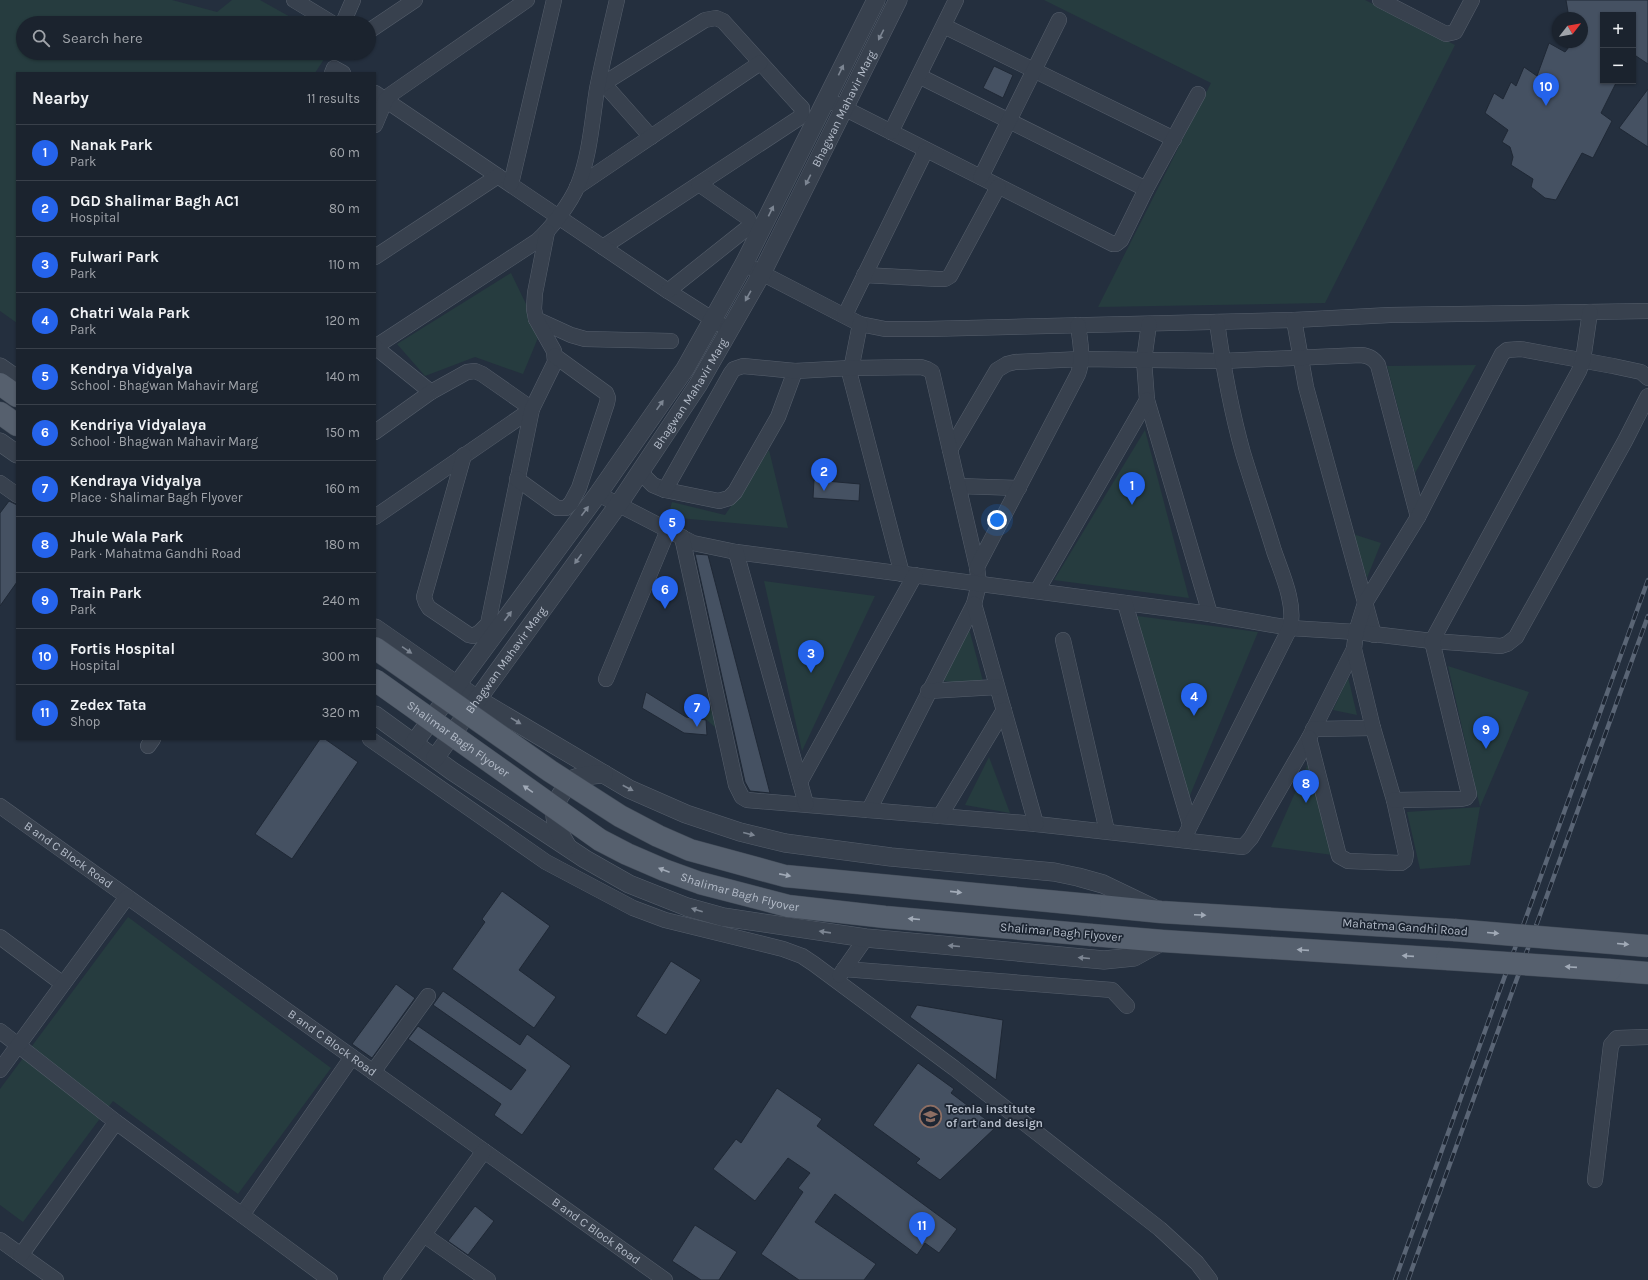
<!DOCTYPE html>
<meta charset="utf-8">
<style>
:root{--surface:#1b232e;--page:#242b36;--text:#f1f3f6;--muted:#a0a4aa;--line:#39404a;--accent:#2563eb}
body{margin:0;font-family:Karla,sans-serif;background:var(--page);color:var(--text)}
.controls{position:absolute;right:12px;top:12px;display:grid;overflow:hidden;border-radius:0px;box-shadow:0 1px 3px #0004}
.controls button{width:36px;height:36px;display:grid;place-items:center;padding:0;border:0;border-bottom:1px solid var(--line);background:var(--surface);color:var(--text);font:20px sans-serif}
.compass{position:absolute;left:1552px;top:12px;width:36px;height:36px;border-radius:50%;background:var(--surface);box-shadow:0 1px 3px #0004;rotate:59deg}
.you{position:absolute;left:997px;top:520px;width:14px;height:14px;margin:-10px;border:3px solid #fff;border-radius:50%;background:#1a73e8;box-shadow:0 0 0 6px #1a73e833}
.badge{display:grid;place-items:center;width:26px;height:26px;border-radius:50%;background:var(--accent);color:#fff;font-size:13px;font-weight:700}
.pin{position:absolute;translate:-50% -33px;filter:drop-shadow(0 1px 2px #0008)}
.pin::after{content:'';position:absolute;top:21px;width:14px;height:12px;background:inherit;clip-path:polygon(0 0,100% 0,50% 100%)}
.list{margin:0;padding:0;list-style:none}
h2{display:flex;justify-content:space-between;align-items:center;height:52px;margin:0;padding:0 16px;font-size:17px}
h2 small{font-size:13px;font-weight:400;color:var(--muted)}
.list li{display:grid;grid-template-columns:26px 1fr auto;gap:12px;align-items:center;box-sizing:border-box;height:56px;padding:0 16px;border-top:1px solid var(--line)}
.list b{display:block;font-size:15px;white-space:nowrap}
.list p{margin:0;font-size:13px;white-space:nowrap;color:var(--muted)}
.list em{font-size:13px;font-style:normal;color:var(--muted)}
.icon{flex:none;width:22px;height:22px;fill:none;stroke:currentColor;stroke-width:2;stroke-linecap:round;stroke-linejoin:round}
.map{position:relative;flex:none;width:1648px;height:1280px;overflow:hidden}
.search{position:absolute;background:var(--surface);box-shadow:0 1px 3px #0004;left:16px;top:16px;width:360px;height:44px;display:flex;align-items:center;gap:10px;box-sizing:border-box;padding:0 14px;border-radius:22px;color:var(--muted);font-size:15px}
.panel{position:absolute;background:var(--surface);box-shadow:0 1px 3px #0004;left:16px;top:72px;width:360px;height:668px;border-radius:0px}
.map>svg:first-child{display:block}
.green{fill:#263c3f}
.building{fill:#455162;stroke:#1f2835}
.lines{fill:none;stroke-linecap:round;stroke-linejoin:round}
.minor-casing{stroke:#565f6c;stroke-width:16}
.tertiary-casing{stroke:#565f6c;stroke-width:19}
.primary-casing{stroke:#414a57;stroke-width:23}
.minor{stroke:#38414e;stroke-width:15}
.tertiary{stroke:#38414e;stroke-width:18}
.primary{stroke:#56606e;stroke-width:22}
.rail-casing{stroke:#5a6575;stroke-width:4.5}
.rail{stroke:#1d2633;stroke-width:3;stroke-dasharray:9;stroke-linecap:butt}
.primary-bridge-casing{stroke:#414a57;stroke-width:23;stroke-linecap:butt}
.primary-bridge{stroke:#56606e;stroke-width:22}
.oneway{fill:#7c8592}
.oneway2{fill:#a1aab7}
.labels{text-anchor:middle;dominant-baseline:central;stroke-width:3.5;stroke-linejoin:round;paint-order:stroke}
.street-label{font-size:12px;fill:#b4bcc9;stroke:#1d2633}
.poi-label{font-size:12px;font-weight:bold;fill:#b4bcc9;stroke:#1d2633;text-anchor:start}
</style>
<div class="map">
<svg width="1648" height="1280" viewBox="0 0 1648 1280">
<rect width="100%" height="100%" fill="#242f3e"/>
<g class="green">
<polygon points="0,0 172,0 217,12 232,0 260,0 301,23 23,23 23,53 328,53 315,73 17,73 17,323 0,311"/>
<polygon points="1044,0 1365,0 1455,45 1325,303 1098,307 1211,83"/>
<polygon points="511,273 540,333 523,374 475,357 425,376 397,344"/>
<polygon points="1476,365 1415,473 1387,366"/>
<polygon points="1145,430 1189,598 1054,580"/>
<polygon points="769,450 788,528 668,517 672,502 725,515"/>
<polygon points="1353,534 1381,543 1367,578"/>
<polygon points="764,581 875,596 802,751"/>
<polygon points="1137,616 1258,632 1188,800"/>
<polygon points="968,625 984,685 942,681"/>
<polygon points="1448,666 1529,692 1480,807 1470,865 1420,869 1407,812 1480,807"/>
<polygon points="1348,677 1357,715 1333,710"/>
<polygon points="697,703 711,709 717,729 699,713"/>
<polygon points="989,757 1010,813 965,805"/>
<polygon points="1310,759 1333,855 1271,847"/>
<polygon points="128,917 331,1068 238,1194 113,1101 23,1222 0,1205 0,1089"/>
</g>
<g class="building">
<polygon points="1566,0 1648,0 1648,64 1633,54 1633,15 1603,15 1603,81 1617,81 1601,113 1612,121 1593,158 1582,153 1556,200 1545,198 1531,187 1533,179 1511,165 1513,157 1510,147 1502,142 1508,130 1485,113 1494,93 1503,99 1511,82 1516,86 1524,67 1537,76 1549,43 1565,52 1573,42 1582,42 1582,18 1569,18"/>
<polygon points="994,66 1013,75 1003,98 983,88"/>
<polygon points="1648,89 1648,147 1619,128"/>
<polygon points="814,480 860,484 859,501 813,498"/>
<polygon points="9,501 17,505 17,582 0,606 0,513"/>
<polygon points="695,554 708,555 770,793 750,791 745,782"/>
<polygon points="646,692 686,717 706,720 707,735 684,733 642,708"/>
<polygon points="320,739 325,739 358,762 292,859 255,834"/>
<polygon points="502,891 550,926 519,970 556,997 534,1028 452,969 485,922 482,919"/>
<polygon points="671,961 701,980 666,1035 636,1016"/>
<polygon points="396,984 415,998 372,1058 352,1044"/>
<polygon points="443,991 520,1045 527,1034 571,1066 522,1135 494,1115 501,1104 408,1039 418,1026 511,1090 526,1070 433,1005"/>
<polygon points="917,1005 1003,1020 996,1080 910,1017"/>
<polygon points="918,1063 954,1089 951,1093 996,1127 940,1180 916,1163 920,1159 873,1125"/>
<polygon points="777,1088 822,1119 817,1126 957,1229 939,1253 925,1243 917,1255 835,1194 815,1222 876,1264 864,1280 799,1280 761,1254 803,1192 798,1188 810,1173 788,1158 755,1201 713,1169 736,1139 741,1143"/>
<polygon points="475,1206 494,1221 468,1255 448,1241"/>
<polygon points="695,1225 737,1252 719,1280 701,1280 672,1261"/>
</g>
<g class="lines">
<defs>
<g id="minor">
<polyline points="294,0 332,23"/>
<polyline points="1380,0 1446,34 1455,32 1472,0"/>
<polyline points="343,23 353,0"/>
<polyline points="944,26 1174,139"/>
<polyline points="369,31 415,0"/>
<polyline points="332,73 334,68 343,73"/>
<polyline points="919,76 1146,189"/>
<polyline points="604,84 651,137"/>
<polyline points="598,87 705,20 716,18 723,21 797,103 802,108 802,113 799,118 603,247"/>
<polyline points="375,93 668,291 723,326"/>
<polyline points="826,99 1113,244 1116,244 1121,240 1146,189 1198,94"/>
<polyline points="375,125 386,99 390,95 527,0"/>
<polyline points="891,132 956,0"/>
<polyline points="981,177 1059,20"/>
<polyline points="511,184 554,0"/>
<polyline points="577,187 760,63"/>
<polyline points="375,257 498,176"/>
<polyline points="744,264 860,324 885,329 927,329 1294,320 1390,315 1648,311"/>
<polyline points="864,275 938,279 945,279 950,276 998,187"/>
<polyline points="668,291 751,225 748,218 699,184"/>
<polyline points="845,315 926,150"/>
<polyline points="536,319 571,335 585,339 671,341"/>
<polyline points="1294,320 1306,387 1374,635"/>
<polyline points="860,324 850,375 902,574"/>
<polyline points="1149,324 1144,360 1147,400 1210,614"/>
<path d="M375 347 537 241C552 228 571 202 578 185 590 155 592 121 597 89 603 59 610 30 617 0"/>
<polyline points="375,347 431,392"/>
<polyline points="375,432 431,392 467,372 475,371 482,374 532,409 375,517"/>
<path d="M950 450 997 370 1007 364 1015 362 1082 359 1222 361 1361 355C1369 356 1373 358 1378 365L1418 517"/>
<polyline points="464,455 424,597 426,603 429,608 469,635 473,636 480,632 488,624 532,409 555,362 554,351 536,319 534,309 535,293 547,232"/>
<polyline points="640,472 653,485 665,490 719,501 729,498 735,492 778,417 795,371"/>
<polyline points="517,479 557,508 566,508 571,503 579,488 607,403 608,398 606,393 555,356"/>
<polyline points="0,483 17,495"/>
<polyline points="958,486 1019,488"/>
<polyline points="665,490 731,373 734,369 743,366 795,371 851,368 921,367 927,369 932,372 977,567 979,584 974,604 869,810"/>
<polyline points="598,494 693,543 736,552 1210,614 1290,628 1356,632 1432,641 1501,646 1507,644 1516,637 1625,441 1648,396"/>
<polyline points="682,537 736,785 742,797 747,800 1036,824 1243,847 1251,838 1309,738 1354,649"/>
<polyline points="736,552 806,804"/>
<path d="M977 567 1078 374C1084 358 1080 341 1078 325"/>
<polyline points="1037,591 1147,400"/>
<polyline points="1125,603 1190,825"/>
<polyline points="974,604 1036,824"/>
<polyline points="1063,640 1107,831"/>
<polyline points="606,679 668,530"/>
<polyline points="928,691 997,687"/>
<polyline points="1313,729 1373,728"/>
<polyline points="1309,738 1339,856 1348,861 1401,863 1405,860 1406,854 1394,800 1373,728 1354,649 1356,632 1365,603 1418,517 1502,354 1507,350 1521,349 1613,366 1641,372 1648,378"/>
<polyline points="370,739 546,862 633,908 665,920 783,949 802,956 814,964 954,1068 1160,1229 1197,1263 1210,1280"/>
<polyline points="148,746 153,739"/>
<polyline points="800,782 915,575"/>
<polyline points="1394,800 1461,799 1466,798 1469,794 1432,641 1579,371 1583,360 1590,312"/>
<path id="s1" d="M0 806 665 1280"/>
<polyline points="940,816 1004,710"/>
<path d="M1183 840 1290 628C1296 604 1282 574 1274 551 1264 518 1253 486 1243 453 1231 410 1223 366 1217 322"/>
<polyline points="0,937 63,984"/>
<polyline points="844,969 1112,990 1127,1006"/>
<polyline points="840,975 866,938"/>
<polyline points="0,1031 116,1122"/>
<polyline points="0,1070 127,897"/>
<polyline points="373,1072 428,996"/>
<polyline points="1595,1180 1611,1045 1617,1038 1648,1037"/>
<polyline points="242,1215 352,1057"/>
<polyline points="424,1235 488,1280"/>
<polyline points="0,1240 56,1280"/>
<polyline points="21,1255 116,1122 330,1280"/>
<polyline points="391,1280 484,1151"/>
</g>
<g id="tertiary">
<polyline points="0,367 17,379"/>
<polyline points="0,442 17,454"/>
<polyline points="375,628 477,699 629,789 686,814 740,832 785,843 891,857 1054,872 1078,877 1103,884 1153,908"/>
<polyline points="375,715 452,771 585,859 629,884 687,907 723,917 866,938 1104,960 1134,957 1163,941"/>
<polyline points="414,743 598,494 685,369 744,264 876,0"/>
<path id="s2" d="M435 758 618 505 698 385 762 273 898 0"/>
<path d="M567 846C555 826 548 809 565 789 567 786 570 781 573 779 582 775 594 775 604 774"/>
</g>
<g id="primary">
<polyline points="0,384 17,396"/>
<polyline points="0,413 17,425"/>
<polyline points="1090,905 1161,912 1454,930"/>
<polyline points="1092,935 1163,941 1447,959"/>
<polyline points="1610,970 1648,973"/>
</g>
</defs>
<use href="#minor" class="minor-casing"/>
<use href="#tertiary" class="tertiary-casing"/>
<use href="#primary" class="primary-casing"/>
<use href="#minor" class="minor"/>
<use href="#tertiary" class="tertiary"/>
<use href="#primary" class="primary"/>
<defs>
<g id="rail">
<polyline points="1395,1280 1648,580"/>
<polyline points="1408,1280 1648,616"/>
</g>
</defs>
<use href="#rail" class="rail-casing"/>
<use href="#rail" class="rail"/>
<defs>
<g id="primary-bridge">
<polyline points="375,648 550,771 620,816 658,836 690,850 785,876 1090,905"/>
<path id="s3" d="M375 680 600 840 627 854 664 870 700 883 788 906 885 917 1092 935"/>
<polyline points="1454,930 1648,946"/>
<polyline points="1447,959 1610,970"/>
</g>
</defs>
<use href="#primary-bridge" class="primary-bridge-casing"/>
<use href="#primary-bridge" class="primary-bridge"/>
</g>
<defs><path id="oneway-solid" d="M-6-.8H1V-3.2L6.5 0L1 3.2V.8H-6Z"/></defs>
<g class="oneway">
<use href="#oneway-solid" transform="translate(881 35) rotate(117)"/>
<use href="#oneway-solid" transform="translate(841 70) rotate(-64)"/>
<use href="#oneway-solid" transform="translate(808 180) rotate(117)"/>
<use href="#oneway-solid" transform="translate(771 211) rotate(-64)"/>
<use href="#oneway-solid" transform="translate(748 296) rotate(119)"/>
<use href="#oneway-solid" transform="translate(660 405) rotate(-55)"/>
<use href="#oneway-solid" transform="translate(585 511) rotate(-53)"/>
<use href="#oneway-solid" transform="translate(578 559) rotate(126)"/>
<use href="#oneway-solid" transform="translate(508 616) rotate(-53)"/>
<use href="#oneway-solid" transform="translate(407 650) rotate(34)"/>
<use href="#oneway-solid" transform="translate(516 721) rotate(31)"/>
<use href="#oneway-solid" transform="translate(628 788) rotate(28)"/>
<use href="#oneway-solid" transform="translate(749 834) rotate(14)"/>
<use href="#oneway-solid" transform="translate(697 910) rotate(-162)"/>
<use href="#oneway-solid" transform="translate(825 932) rotate(-172)"/>
<use href="#oneway-solid" transform="translate(954 946) rotate(-175)"/>
<use href="#oneway-solid" transform="translate(1084 958) rotate(-175)"/>
</g>
<g class="oneway2">
<use href="#oneway-solid" transform="translate(528 789) rotate(-145)"/>
<use href="#oneway-solid" transform="translate(664 870) rotate(-159)"/>
<use href="#oneway-solid" transform="translate(785 875) rotate(11)"/>
<use href="#oneway-solid" transform="translate(956 892) rotate(6)"/>
<use href="#oneway-solid" transform="translate(1200 915) rotate(3)"/>
<use href="#oneway-solid" transform="translate(914 919) rotate(-175)"/>
<use href="#oneway-solid" transform="translate(1493 933) rotate(5)"/>
<use href="#oneway-solid" transform="translate(1623 944) rotate(5)"/>
<use href="#oneway-solid" transform="translate(1303 950) rotate(-176)"/>
<use href="#oneway-solid" transform="translate(1408 956) rotate(-176)"/>
<use href="#oneway-solid" transform="translate(1571 967) rotate(-176)"/>
</g>
<defs>
<symbol id="university-ring" viewBox="-11 -11 22 22"><circle r="9.5" fill="#1d2633" stroke="#8d6e63" stroke-width="1.5"/><path d="M0-5L7-2L0 1L-7-2ZM-4 1L0 2.5L4 1V4Q0 6-4 4Z" fill="#8d6e63"/></symbol>
</defs>
<g fill-rule="evenodd">
<use href="#university-ring" x="918" y="1104" width="25" height="25"/>
</g>
<g class="labels">
<g class="street-label">
<text stroke="none"><textPath href="#s2" startOffset="769">Bhagwan Mahavir Marg</textPath></text>
<text stroke="none"><textPath href="#s2" startOffset="445">Bhagwan Mahavir Marg</textPath></text>
<text stroke="none"><textPath href="#s2" startOffset="121">Bhagwan Mahavir Marg</textPath></text>
<text stroke="none"><textPath href="#s3" startOffset="102">Shalimar Bagh Flyover</textPath></text>
<text stroke="none"><textPath href="#s1" startOffset="84">B and C Block Road</textPath></text>
<text stroke="none"><textPath href="#s3" startOffset="426">Shalimar Bagh Flyover</textPath></text>
<text transform="translate(1405 927) rotate(4)">Mahatma Gandhi Road</text>
<text transform="translate(1061 932) rotate(5)">Shalimar Bagh Flyover</text>
<text stroke="none"><textPath href="#s1" startOffset="408">B and C Block Road</textPath></text>
<text stroke="none"><textPath href="#s1" startOffset="732">B and C Block Road</textPath></text>
</g>
<g class="poi-label">
<text x="946" y="1109">Tecnia institute<tspan x="946" dy="14">of art and design</tspan></text>
</g>
</g>
</svg>
<div class="controls">
<button>+</button>
<button>−</button>
</div>
<svg class="compass" viewBox="-18 -18 36 36"><path d="M0-13l5 13h-10z" fill="#e53935"/><path d="M0 13l5-13h-10z" fill="#a0a4aa"/></svg>
<div class="you"></div>
<div class="pin badge" style="left:1132px;top:505px">1</div>
<div class="pin badge" style="left:824px;top:491px">2</div>
<div class="pin badge" style="left:811px;top:673px">3</div>
<div class="pin badge" style="left:1194px;top:716px">4</div>
<div class="pin badge" style="left:672px;top:542px">5</div>
<div class="pin badge" style="left:665px;top:609px">6</div>
<div class="pin badge" style="left:697px;top:727px">7</div>
<div class="pin badge" style="left:1306px;top:803px">8</div>
<div class="pin badge" style="left:1486px;top:749px">9</div>
<div class="pin badge" style="left:1546px;top:106px">10</div>
<div class="pin badge" style="left:922px;top:1245px">11</div>
<div class="search"><svg class="icon" aria-label="search" viewBox="0 0 24 24"><circle cx="10" cy="10" r="6"/><path d="M15 15l6 6"/></svg>Search here</div>
<section class="panel">
<h2>Nearby<small>11 results</small></h2>
<ul class="list">
<li><span class="badge">1</span><div><b>Nanak Park</b><p>Park</p></div><em>60 m</em></li>
<li><span class="badge">2</span><div><b>DGD Shalimar Bagh AC1</b><p>Hospital</p></div><em>80 m</em></li>
<li><span class="badge">3</span><div><b>Fulwari Park</b><p>Park</p></div><em>110 m</em></li>
<li><span class="badge">4</span><div><b>Chatri Wala Park</b><p>Park</p></div><em>120 m</em></li>
<li><span class="badge">5</span><div><b>Kendrya Vidyalya</b><p>School · Bhagwan Mahavir Marg</p></div><em>140 m</em></li>
<li><span class="badge">6</span><div><b>Kendriya Vidyalaya</b><p>School · Bhagwan Mahavir Marg</p></div><em>150 m</em></li>
<li><span class="badge">7</span><div><b>Kendraya Vidyalya</b><p>Place · Shalimar Bagh Flyover</p></div><em>160 m</em></li>
<li><span class="badge">8</span><div><b>Jhule Wala Park</b><p>Park · Mahatma Gandhi Road</p></div><em>180 m</em></li>
<li><span class="badge">9</span><div><b>Train Park</b><p>Park</p></div><em>240 m</em></li>
<li><span class="badge">10</span><div><b>Fortis Hospital</b><p>Hospital</p></div><em>300 m</em></li>
<li><span class="badge">11</span><div><b>Zedex Tata</b><p>Shop</p></div><em>320 m</em></li>
</ul>
</section>
</div>
